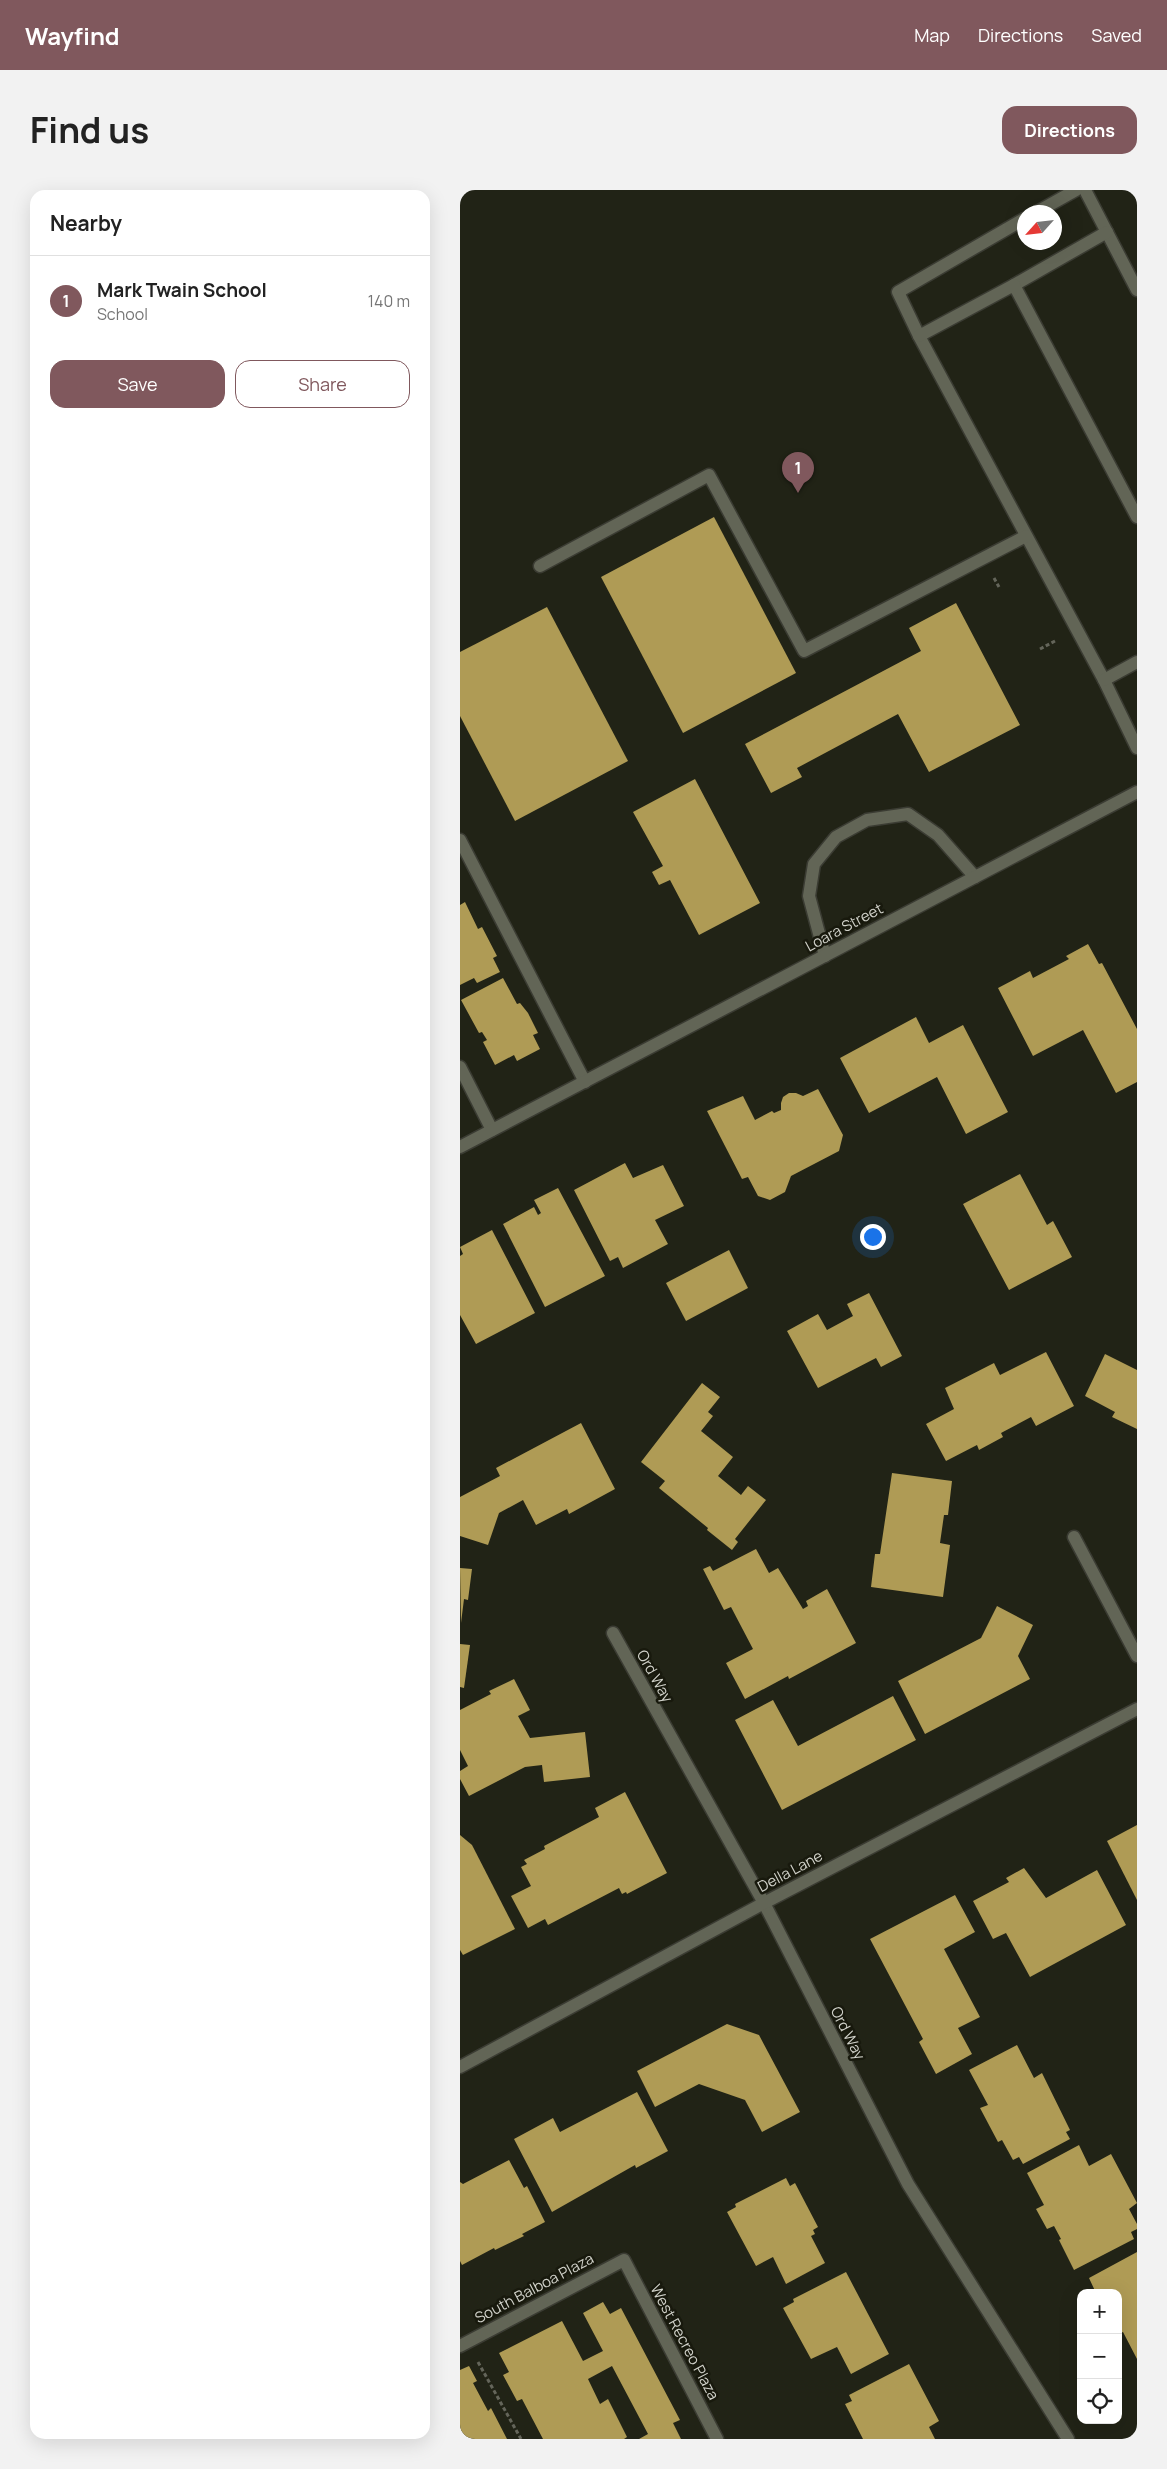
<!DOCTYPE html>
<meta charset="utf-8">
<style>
:root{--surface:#fff;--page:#f2f2f2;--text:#222;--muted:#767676;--line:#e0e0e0;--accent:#80585d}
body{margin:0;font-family:Manrope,sans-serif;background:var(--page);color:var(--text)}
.controls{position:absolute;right:15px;bottom:15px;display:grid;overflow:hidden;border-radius:10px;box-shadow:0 5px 20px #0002}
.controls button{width:45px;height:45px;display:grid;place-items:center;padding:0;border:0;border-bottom:1px solid var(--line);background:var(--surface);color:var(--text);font:25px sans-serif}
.compass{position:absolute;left:557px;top:15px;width:45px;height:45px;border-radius:50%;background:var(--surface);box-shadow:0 5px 20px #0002;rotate:243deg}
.you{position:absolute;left:412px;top:1046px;width:18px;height:18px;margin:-12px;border:4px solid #fff;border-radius:50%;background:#1a73e8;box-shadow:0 0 0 8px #1a73e833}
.badge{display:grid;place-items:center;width:32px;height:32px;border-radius:50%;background:var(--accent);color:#fff;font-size:16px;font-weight:700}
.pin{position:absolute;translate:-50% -41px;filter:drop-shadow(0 1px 2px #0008)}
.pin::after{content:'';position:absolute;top:26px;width:18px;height:15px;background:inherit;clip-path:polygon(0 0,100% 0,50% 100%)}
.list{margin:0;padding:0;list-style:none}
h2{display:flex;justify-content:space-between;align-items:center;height:65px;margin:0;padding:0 20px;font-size:21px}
h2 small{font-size:16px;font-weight:400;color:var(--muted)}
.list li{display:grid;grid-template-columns:32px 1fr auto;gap:15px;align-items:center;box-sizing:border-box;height:90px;padding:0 20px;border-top:1px solid var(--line)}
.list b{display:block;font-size:19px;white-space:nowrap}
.list p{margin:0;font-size:16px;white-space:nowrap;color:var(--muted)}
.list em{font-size:16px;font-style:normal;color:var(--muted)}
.actions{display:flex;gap:10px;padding:15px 20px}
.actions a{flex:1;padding:11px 0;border:1px solid var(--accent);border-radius:15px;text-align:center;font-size:18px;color:var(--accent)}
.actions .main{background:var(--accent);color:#fff}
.icon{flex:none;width:28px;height:28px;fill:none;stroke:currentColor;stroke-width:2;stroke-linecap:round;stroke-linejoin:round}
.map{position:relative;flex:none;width:677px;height:2249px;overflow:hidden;border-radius:15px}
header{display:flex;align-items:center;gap:30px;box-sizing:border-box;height:70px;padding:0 25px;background:var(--accent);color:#fff}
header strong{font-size:24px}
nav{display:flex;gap:28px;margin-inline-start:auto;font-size:18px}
.intro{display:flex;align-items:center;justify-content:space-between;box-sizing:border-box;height:120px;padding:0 30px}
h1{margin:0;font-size:35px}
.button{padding:12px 22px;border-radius:15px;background:var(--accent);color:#fff;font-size:18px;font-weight:700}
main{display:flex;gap:30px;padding:0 30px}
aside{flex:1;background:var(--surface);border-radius:15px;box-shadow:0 5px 20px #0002}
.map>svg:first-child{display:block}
.building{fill:#af9b55}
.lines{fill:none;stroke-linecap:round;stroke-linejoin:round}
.lane-casing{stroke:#3b3c33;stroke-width:15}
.street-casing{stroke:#3b3c33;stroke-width:15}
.secondary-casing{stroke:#3b3c33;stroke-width:15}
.path{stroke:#64655a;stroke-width:3;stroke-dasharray:4 2.5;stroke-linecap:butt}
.lane{stroke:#626556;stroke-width:12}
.street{stroke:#626556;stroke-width:12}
.secondary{stroke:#626556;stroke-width:12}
.labels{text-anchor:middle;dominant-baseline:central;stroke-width:5;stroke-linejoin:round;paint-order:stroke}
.street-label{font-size:15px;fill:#d1d2ca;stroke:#18190d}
</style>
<header>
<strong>Wayfind</strong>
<nav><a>Map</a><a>Directions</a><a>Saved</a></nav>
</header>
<div class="intro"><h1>Find us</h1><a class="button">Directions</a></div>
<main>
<aside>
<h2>Nearby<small></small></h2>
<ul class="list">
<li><span class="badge">1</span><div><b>Mark Twain School</b><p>School</p></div><em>140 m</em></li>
</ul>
<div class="actions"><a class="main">Save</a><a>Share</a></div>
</aside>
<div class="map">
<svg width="677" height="2249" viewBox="0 0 677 2249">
<rect width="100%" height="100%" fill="#212316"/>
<g class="building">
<polygon points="254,327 336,483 223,543 141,387"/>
<polygon points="496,413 560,535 469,582 438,524 337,578 342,587 311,603 285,554 461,461 449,438"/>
<polygon points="87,417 168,571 55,631 0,526 0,462"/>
<polygon points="235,589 300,713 239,745 210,690 199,695 192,682 203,676 173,622"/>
<polygon points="5,712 18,739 22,737 37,766 33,768 40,782 17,793 14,788 0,795 0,715"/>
<polygon points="628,754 639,774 642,773 677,839 677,892 656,903 623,840 573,866 538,798 570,781 573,788 609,769 606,766"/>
<polygon points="43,788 57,814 60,813 68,823 78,843 73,845 80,859 57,871 54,865 35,875 23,852 27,850 22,842 19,843 1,810"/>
<polygon points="456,827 469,853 503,835 548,922 506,944 477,887 409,923 380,868"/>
<polygon points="358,899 383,945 379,961 331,986 325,1002 310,1010 298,1006 288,987 282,989 247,921 283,906 295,930 312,921 314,923 321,920 321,913 323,907 329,903 336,903 343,906"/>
<polygon points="165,973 173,988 203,975 224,1016 195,1030 208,1054 163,1078 158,1067 150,1071 114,1000"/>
<polygon points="560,984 587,1035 593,1031 612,1067 549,1100 503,1014"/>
<polygon points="98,998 145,1086 85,1117 43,1034 74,1017 78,1025 81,1023 74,1010"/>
<polygon points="32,1040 75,1123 16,1154 0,1125 0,1066 3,1064 0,1057"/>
<polygon points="269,1060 288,1098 226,1131 206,1093"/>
<polygon points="409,1103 442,1166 421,1177 416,1168 358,1198 327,1141 358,1124 367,1140 393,1126 387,1114"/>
<polygon points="586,1162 614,1216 576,1236 571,1227 541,1243 543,1247 519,1260 517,1255 486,1271 466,1234 494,1219 485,1198 534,1173 540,1185"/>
<polygon points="645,1164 677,1180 677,1239 652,1227 655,1222 625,1206"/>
<polygon points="242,1193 260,1207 248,1222 253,1226 241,1241 273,1267 258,1286 281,1305 288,1296 306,1310 275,1349 278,1352 272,1360 247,1340 248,1338 199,1298 205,1291 181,1272"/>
<polygon points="121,1233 155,1299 109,1324 107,1319 76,1335 63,1310 39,1323 28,1355 0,1346 0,1307 40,1286 36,1278"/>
<polygon points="432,1283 492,1291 488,1325 484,1325 480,1353 490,1355 483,1407 411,1397 415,1364 420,1364"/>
<polygon points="296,1359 309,1383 318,1378 343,1419 348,1416 346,1411 367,1399 396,1453 329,1489 328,1486 285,1509 266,1473 293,1459 271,1417 264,1420 243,1379 250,1376 253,1381"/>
<polygon points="0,1378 12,1379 8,1410 4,1409 1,1433"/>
<polygon points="537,1416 573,1435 558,1466 570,1489 465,1544 438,1491 521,1448"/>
<polygon points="0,1454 10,1455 4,1498 0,1497"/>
<polygon points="54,1489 70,1520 58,1526 70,1548 125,1542 130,1587 84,1592 82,1575 65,1577 9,1606 0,1589 0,1581 8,1576 0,1560 0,1520 31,1504 29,1501"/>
<polygon points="433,1506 456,1550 322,1620 275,1530 313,1510 338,1556"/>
<polygon points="165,1602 207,1683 167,1704 166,1702 162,1704 159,1698 88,1735 85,1729 68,1738 51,1706 71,1696 61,1677 67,1674 64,1670 85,1659 84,1656 139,1627 135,1618"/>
<polygon points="677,1635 677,1710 647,1651"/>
<polygon points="0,1645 12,1655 55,1739 3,1765 0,1760"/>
<polygon points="564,1678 586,1708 637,1680 666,1735 570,1787 546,1743 533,1749 513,1711 549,1692 546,1688"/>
<polygon points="495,1705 515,1742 484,1759 520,1827 498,1838 512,1864 476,1884 459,1852 463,1849 410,1749"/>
<polygon points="267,1834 299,1845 340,1922 302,1942 285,1910 239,1894 195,1917 177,1881"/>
<polygon points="557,1855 574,1888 582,1883 610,1940 606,1942 610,1949 563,1974 559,1967 553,1970 542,1950 538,1952 520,1918 528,1915 509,1880"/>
<polygon points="177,1902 208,1961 176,1978 175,1975 92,2022 54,1949 93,1928 100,1942"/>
<polygon points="619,1955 629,1976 651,1964 677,2013 669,2019 677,2034 677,2039 671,2042 674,2049 614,2080 599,2050 601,2049 594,2036 587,2039 576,2019 584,2015 567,1983"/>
<polygon points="49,1970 64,1998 67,1996 85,2032 62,2044 64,2046 35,2060 34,2058 2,2075 0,2071 0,1992 3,1994"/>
<polygon points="326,1988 330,1996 335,1993 358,2037 353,2040 355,2044 351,2046 365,2073 326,2094 313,2067 296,2076 267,2022 276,2017 275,2014"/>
<polygon points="677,2062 677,2169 663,2142 658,2144 658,2103 636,2103 629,2088"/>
<polygon points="386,2082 429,2164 391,2184 377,2157 351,2169 323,2118 334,2112 333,2109"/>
<polygon points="143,2112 150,2124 161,2118 220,2230 213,2233 221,2249 179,2249 188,2244 152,2176 128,2189 140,2214 148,2209 167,2247 164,2249 83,2249 62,2209 57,2211 43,2185 49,2182 39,2163 102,2131 123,2171 143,2161 123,2123"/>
<polygon points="449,2174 479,2231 469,2237 475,2249 403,2249 385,2214 392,2211 389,2205"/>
<polygon points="9,2176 17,2191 13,2193 28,2221 31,2218 47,2249 0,2249 0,2180"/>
</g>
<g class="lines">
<defs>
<g id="lane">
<polyline points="625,0 677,100"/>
<polyline points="577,22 616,0"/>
<polyline points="564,29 438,102 459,146 644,490 677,558"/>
<polyline points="554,95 647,42"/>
<polyline points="459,146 554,95 677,327"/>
<polyline points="80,376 249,285 344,461 566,346"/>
<polyline points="644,490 677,472"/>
<polyline points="0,650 125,892"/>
<polyline points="365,766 349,706 354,674 376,647 407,630 448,624 478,645 515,687"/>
<polyline points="0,877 32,940"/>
</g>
<g id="street">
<polyline points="614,1347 677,1466"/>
<polyline points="153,1443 304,1713 448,1994 608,2249"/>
<polyline points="0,1877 304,1713 677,1519"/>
<polyline points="0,2156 164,2070 257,2249"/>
</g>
<polyline id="secondary" points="0,957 677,602"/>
</defs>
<use href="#lane" class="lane-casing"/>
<use href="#street" class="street-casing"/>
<use href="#secondary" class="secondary-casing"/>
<g class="path">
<polyline points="534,388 539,397"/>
<polyline points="580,459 595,451"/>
<polyline points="18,2172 61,2249"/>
</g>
<use href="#lane" class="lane"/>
<use href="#street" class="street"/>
<use href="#secondary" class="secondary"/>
</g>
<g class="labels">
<g class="street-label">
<text transform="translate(384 737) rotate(-28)">Loara Street</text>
<text transform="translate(195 1486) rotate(61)">Ord Way</text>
<text transform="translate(330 1681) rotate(-28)">Della Lane</text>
<text transform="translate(388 1843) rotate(63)">Ord Way</text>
<text transform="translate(74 2098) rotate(-28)">South Balboa Plaza</text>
<text transform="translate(225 2152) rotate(62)">West Recreo Plaza</text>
</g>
</g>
</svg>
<div class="controls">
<button>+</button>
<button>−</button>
<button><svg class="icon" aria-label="locate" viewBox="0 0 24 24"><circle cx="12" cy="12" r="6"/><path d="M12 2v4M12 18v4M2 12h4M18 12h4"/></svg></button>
</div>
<svg class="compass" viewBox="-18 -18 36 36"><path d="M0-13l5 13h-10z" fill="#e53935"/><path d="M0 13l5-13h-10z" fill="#767676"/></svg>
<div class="you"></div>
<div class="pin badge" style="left:338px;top:303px">1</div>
</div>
</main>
